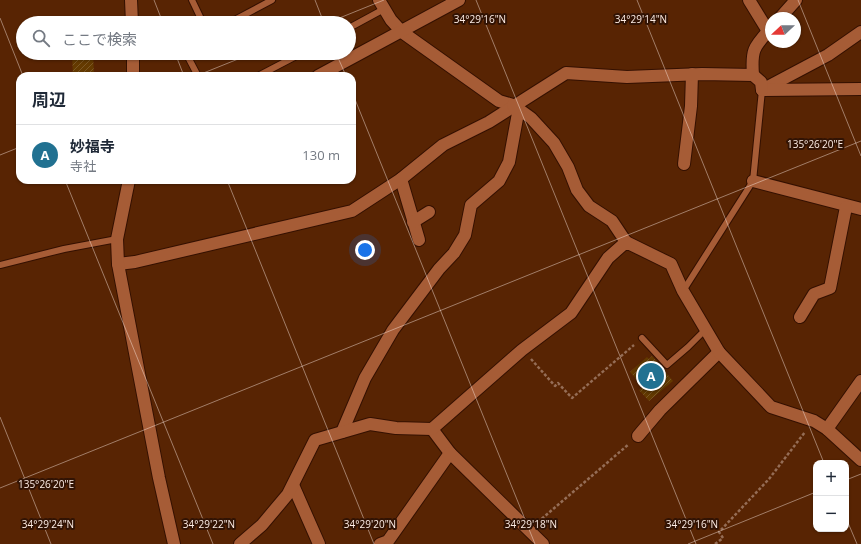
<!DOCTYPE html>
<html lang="ja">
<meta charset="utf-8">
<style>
:root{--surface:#fff;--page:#f2f2f3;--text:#1f2937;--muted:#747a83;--line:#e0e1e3;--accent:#217191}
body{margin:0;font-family:"Open Sans","Noto Sans JP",sans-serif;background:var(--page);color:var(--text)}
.controls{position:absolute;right:12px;bottom:12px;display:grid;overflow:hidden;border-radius:8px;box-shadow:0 1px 3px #0004}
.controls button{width:36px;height:36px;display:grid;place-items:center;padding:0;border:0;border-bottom:1px solid var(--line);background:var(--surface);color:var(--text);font:20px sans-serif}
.compass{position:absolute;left:765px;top:12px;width:36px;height:36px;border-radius:50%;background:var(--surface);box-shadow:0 1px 3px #0004;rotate:248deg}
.you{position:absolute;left:365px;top:250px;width:14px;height:14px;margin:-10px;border:3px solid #fff;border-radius:50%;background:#1a73e8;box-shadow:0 0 0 6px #1a73e833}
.badge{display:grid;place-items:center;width:26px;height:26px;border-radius:50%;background:var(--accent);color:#fff;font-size:13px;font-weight:700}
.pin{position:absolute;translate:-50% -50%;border:2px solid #fff;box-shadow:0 1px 4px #0006}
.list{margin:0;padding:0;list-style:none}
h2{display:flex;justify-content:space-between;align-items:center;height:52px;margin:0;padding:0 16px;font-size:17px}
h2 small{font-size:13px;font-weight:400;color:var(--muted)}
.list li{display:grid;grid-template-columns:26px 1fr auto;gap:12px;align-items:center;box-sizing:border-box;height:60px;padding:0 16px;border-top:1px solid var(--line)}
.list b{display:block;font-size:15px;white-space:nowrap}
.list p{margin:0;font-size:13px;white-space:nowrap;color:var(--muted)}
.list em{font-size:13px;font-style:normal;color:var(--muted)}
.icon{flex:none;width:22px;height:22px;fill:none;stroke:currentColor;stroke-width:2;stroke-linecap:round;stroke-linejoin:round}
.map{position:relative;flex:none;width:861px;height:544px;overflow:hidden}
.search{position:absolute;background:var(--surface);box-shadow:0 1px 3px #0004;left:16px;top:16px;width:340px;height:44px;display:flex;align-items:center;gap:10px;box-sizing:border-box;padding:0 14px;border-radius:22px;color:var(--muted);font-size:15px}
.panel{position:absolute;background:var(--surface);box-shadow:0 1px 3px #0004;left:16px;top:72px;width:340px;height:112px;border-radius:12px}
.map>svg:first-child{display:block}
.building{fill:url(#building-hatch)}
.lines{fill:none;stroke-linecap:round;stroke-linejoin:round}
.service-casing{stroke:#341000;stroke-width:8}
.minor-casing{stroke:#341000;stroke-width:14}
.tertiary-casing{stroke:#341000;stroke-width:14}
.path{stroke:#956d56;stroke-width:2.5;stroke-dasharray:3 2;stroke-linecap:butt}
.service{stroke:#a65c36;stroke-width:6}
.minor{stroke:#a65c36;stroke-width:12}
.tertiary{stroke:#a65c36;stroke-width:12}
.ticks{fill:none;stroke:#fdece4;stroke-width:1;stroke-opacity:0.45}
.ticks-label{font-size:10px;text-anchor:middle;fill:#fdece4;stroke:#311304;stroke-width:4;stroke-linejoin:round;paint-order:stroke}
</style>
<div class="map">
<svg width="861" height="544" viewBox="0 0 861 544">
<defs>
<pattern id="building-hatch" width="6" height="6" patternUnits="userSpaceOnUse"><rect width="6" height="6" fill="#643a00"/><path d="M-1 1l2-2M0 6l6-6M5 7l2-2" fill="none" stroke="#7b5725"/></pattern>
</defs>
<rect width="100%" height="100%" fill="#582403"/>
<g class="building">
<polygon points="72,53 93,53 94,76 73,76"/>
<polygon points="652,356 673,381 649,401 639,390 643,387 630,372 647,357 649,359"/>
</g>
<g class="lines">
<defs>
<g id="service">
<polyline points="192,0 203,23"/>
<polyline points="229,23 272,0"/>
<polyline points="349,28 384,9"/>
<polyline points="188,53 188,57 198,76"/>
<polyline points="258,76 302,53"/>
<polyline points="0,265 64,249 117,239"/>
<polyline points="683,291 753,181 762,90"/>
<polyline points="642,338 667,365 688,347 706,329"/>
</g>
<g id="minor">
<polyline points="379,0 391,20 402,32 499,101 513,105 531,118 554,143 568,167 577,190 589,206 612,221 626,242"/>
<polyline points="749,0 768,31"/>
<polyline points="780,18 796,0"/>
<path d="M753 75C751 49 754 47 771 28"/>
<polyline points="318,76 459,0"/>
<polyline points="762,90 828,55 861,32"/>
<polyline points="764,90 861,89"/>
<polyline points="684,164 691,106 692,74"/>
<polyline points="401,179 419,240"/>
<polyline points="753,181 861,209"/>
<polyline points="413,222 429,212"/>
<polyline points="118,264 135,262 352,211 401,179 443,145 489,122 566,73 627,77 702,74 753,75 761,82 762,90"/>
<polyline points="800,317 814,294 830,288 846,207"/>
<polyline points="432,429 450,453 543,544"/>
<polyline points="827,429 861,381"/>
<polyline points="342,432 365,378 393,330 439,269 454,253 465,235 471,205 499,181 509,162 518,113 513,105"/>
<polyline points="638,436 660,410 719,352"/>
<polyline points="293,485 319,544"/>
<polyline points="240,544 262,525 288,494 315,440 370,424 396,428 432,429 522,350 571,313 608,258 626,242 671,264 683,291 719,352 771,407 814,421 827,429 861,460"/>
<polyline points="380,544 388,541 450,453"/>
</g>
<g id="tertiary">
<polyline points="131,0 132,23"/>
<polyline points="133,53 133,76"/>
<polyline points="129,180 117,239 118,264 159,478 174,544"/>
</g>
</defs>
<use href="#service" class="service-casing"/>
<use href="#minor" class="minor-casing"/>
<use href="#tertiary" class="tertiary-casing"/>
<g class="path">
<polyline points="531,359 555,386 558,383 572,398 634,345"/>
<polyline points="538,522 629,444"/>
<polyline points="715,544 723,538 719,532 769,479 805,432"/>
</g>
<use href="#service" class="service"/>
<use href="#minor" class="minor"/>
<use href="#tertiary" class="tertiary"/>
</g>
<path class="ticks" d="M154 0 163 23M315 0 324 23M476 0 696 544M637 0 824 463M798 0 861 156M0 18 23 76M327 23 384 0M175 53 184 76M336 53 346 76M196 76 253 53M352 92 535 544M0 155 20 147M65 180 213 544M227 180 374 544M0 417 51 544M846 480 861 474M0 488 861 141M846 518 857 544M688 544 816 492"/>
<g class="ticks-label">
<text x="480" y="23">34°29'16"N</text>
<text x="641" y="23">34°29'14"N</text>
<text x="815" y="148">135°26'20"E</text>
<text x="46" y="488">135°26'20"E</text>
<text x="48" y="528">34°29'24"N</text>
<text x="209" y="528">34°29'22"N</text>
<text x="370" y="528">34°29'20"N</text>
<text x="531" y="528">34°29'18"N</text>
<text x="692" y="528">34°29'16"N</text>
</g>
</svg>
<div class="controls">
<button>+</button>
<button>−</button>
</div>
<svg class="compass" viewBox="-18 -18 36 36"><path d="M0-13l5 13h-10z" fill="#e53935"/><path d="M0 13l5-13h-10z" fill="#747a83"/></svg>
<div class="you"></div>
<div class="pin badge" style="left:651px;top:376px">A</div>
<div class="search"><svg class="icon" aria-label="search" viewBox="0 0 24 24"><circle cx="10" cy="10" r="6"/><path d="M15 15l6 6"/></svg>ここで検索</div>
<section class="panel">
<h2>周辺<small></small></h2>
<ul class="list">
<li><span class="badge">A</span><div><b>妙福寺</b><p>寺社</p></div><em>130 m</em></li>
</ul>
</section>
</div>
